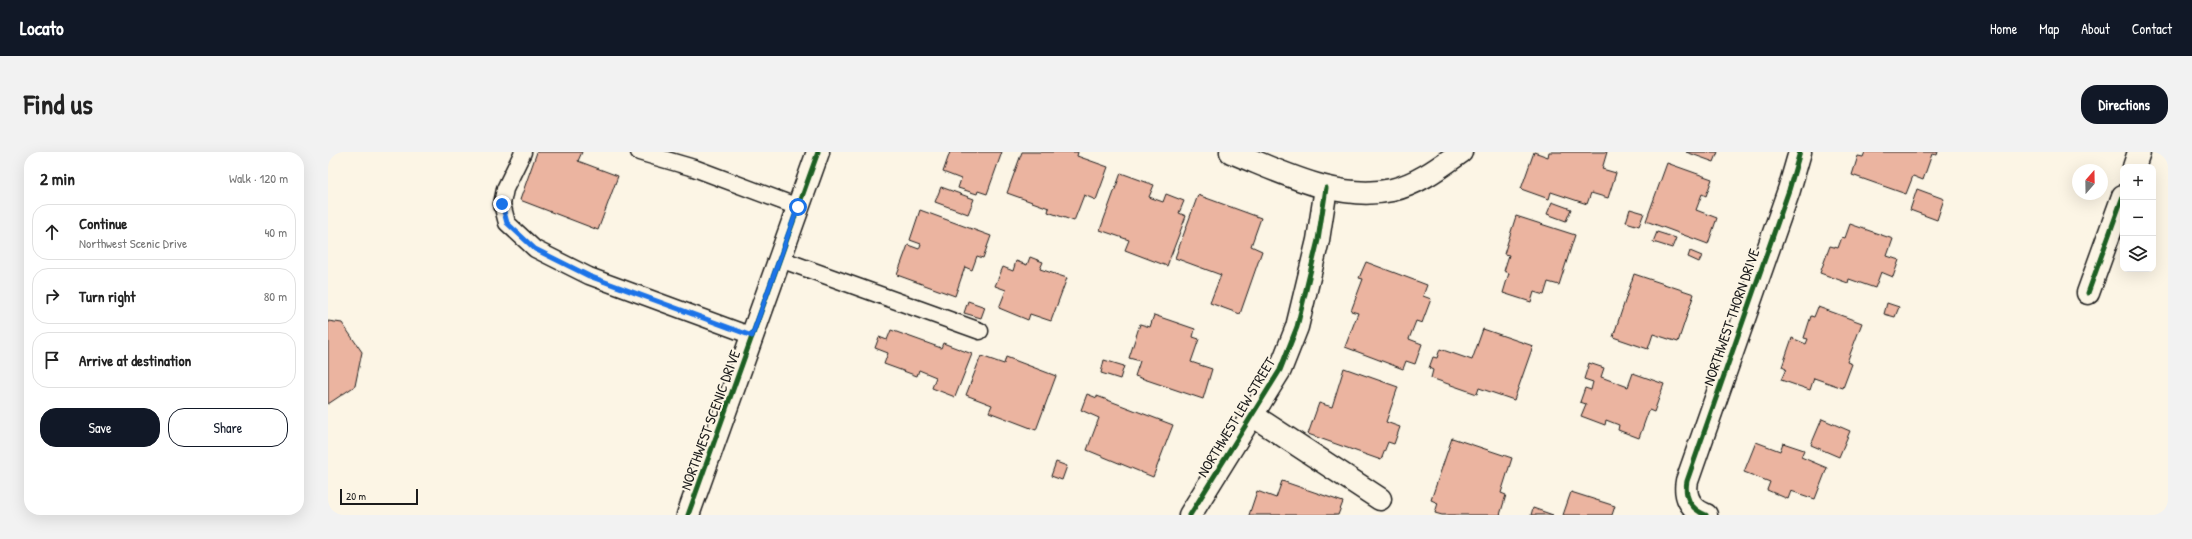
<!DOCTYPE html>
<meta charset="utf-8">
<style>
:root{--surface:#fff;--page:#f2f2f2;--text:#222;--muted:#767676;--line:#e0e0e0;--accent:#111827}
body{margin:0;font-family:"Patrick Hand",sans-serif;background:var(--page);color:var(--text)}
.controls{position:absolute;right:12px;top:12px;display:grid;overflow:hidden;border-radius:8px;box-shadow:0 4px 16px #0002}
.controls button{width:36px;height:36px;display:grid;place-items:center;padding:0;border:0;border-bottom:1px solid var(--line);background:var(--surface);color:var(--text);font:20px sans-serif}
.compass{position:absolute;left:1744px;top:12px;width:36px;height:36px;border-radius:50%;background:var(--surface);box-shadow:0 4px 16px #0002;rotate:20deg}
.scale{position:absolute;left:12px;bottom:10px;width:78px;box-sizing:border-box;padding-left:4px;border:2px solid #1c1c1c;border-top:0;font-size:11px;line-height:14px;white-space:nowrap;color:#1c1c1c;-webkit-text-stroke:3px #fcf5e5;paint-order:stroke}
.stop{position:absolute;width:12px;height:12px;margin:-9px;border:3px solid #1a73e8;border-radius:50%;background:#fff}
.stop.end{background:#1a73e8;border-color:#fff;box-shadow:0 1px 4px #0008}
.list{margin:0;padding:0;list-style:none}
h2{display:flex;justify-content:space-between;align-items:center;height:52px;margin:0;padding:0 16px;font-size:17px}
h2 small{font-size:13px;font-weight:400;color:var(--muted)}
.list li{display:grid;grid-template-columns:26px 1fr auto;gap:12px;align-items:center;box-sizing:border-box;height:56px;margin:0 8px 8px;padding:0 8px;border:1px solid var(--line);border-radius:16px}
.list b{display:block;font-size:15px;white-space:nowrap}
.list p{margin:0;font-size:13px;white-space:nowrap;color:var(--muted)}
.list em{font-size:13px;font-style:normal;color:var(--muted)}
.actions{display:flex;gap:8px;padding:12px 16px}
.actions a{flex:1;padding:9px 0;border:1px solid var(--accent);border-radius:16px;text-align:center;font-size:14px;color:var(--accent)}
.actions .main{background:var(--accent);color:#fff}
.icon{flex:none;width:22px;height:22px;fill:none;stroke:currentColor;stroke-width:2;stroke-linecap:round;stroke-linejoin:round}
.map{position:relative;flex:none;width:1840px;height:363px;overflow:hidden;border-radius:16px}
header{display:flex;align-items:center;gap:24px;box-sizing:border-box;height:56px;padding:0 20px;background:var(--accent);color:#fff}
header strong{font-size:19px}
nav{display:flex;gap:22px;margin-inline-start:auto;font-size:14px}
.intro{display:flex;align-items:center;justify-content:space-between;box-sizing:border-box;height:96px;padding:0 24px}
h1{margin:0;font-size:28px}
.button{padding:10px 18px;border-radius:16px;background:var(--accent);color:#fff;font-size:14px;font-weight:700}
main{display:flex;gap:24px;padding:0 24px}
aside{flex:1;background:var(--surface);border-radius:16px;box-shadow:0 4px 16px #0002}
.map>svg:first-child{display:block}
.building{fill:#ebb4a0;stroke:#1c1c1c}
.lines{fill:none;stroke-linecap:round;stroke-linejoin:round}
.lane-casing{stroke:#1c1c1c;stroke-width:19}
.street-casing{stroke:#1c1c1c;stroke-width:25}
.secondary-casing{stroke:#1c1c1c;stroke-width:25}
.lane{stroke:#fcf5e5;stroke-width:16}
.street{stroke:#fcf5e5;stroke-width:22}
.secondary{stroke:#fcf5e5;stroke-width:22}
.cycleway-casing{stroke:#fcf5e5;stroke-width:8}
.cycleway{stroke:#1b5e20;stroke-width:5}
.route{stroke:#1a73e8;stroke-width:5}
.labels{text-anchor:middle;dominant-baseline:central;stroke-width:4;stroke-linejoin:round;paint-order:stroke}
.street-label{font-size:15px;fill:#1c1c1c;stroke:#fcf5e5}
</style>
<header>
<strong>Locato</strong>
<nav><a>Home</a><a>Map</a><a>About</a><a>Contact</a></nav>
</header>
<div class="intro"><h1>Find us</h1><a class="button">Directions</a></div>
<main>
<aside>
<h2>2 min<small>Walk · 120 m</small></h2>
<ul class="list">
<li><svg class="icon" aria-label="ahead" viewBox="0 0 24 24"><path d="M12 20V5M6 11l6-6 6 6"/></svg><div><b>Continue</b><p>Northwest Scenic Drive</p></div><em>40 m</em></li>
<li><svg class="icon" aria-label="right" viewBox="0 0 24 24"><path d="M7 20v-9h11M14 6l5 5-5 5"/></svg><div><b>Turn right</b></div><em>80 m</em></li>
<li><svg class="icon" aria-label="arrive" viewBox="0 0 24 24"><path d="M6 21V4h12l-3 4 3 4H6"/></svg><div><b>Arrive at destination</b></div></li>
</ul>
<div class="actions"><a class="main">Save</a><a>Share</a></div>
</aside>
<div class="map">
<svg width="1840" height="363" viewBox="0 0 1840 363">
<rect width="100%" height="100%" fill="#fcf5e5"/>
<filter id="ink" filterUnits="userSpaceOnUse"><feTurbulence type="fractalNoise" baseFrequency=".025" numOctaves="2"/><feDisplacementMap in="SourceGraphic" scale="8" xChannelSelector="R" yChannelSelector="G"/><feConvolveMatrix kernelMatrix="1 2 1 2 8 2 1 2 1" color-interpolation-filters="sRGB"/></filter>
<g filter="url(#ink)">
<g class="building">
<polygon points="209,0 254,0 250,9 290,24 270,78 192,48"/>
<polygon points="622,0 674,0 659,42 650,39 649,42 630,36 633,27 615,20"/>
<polygon points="694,0 750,0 749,4 780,15 768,48 756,43 746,69 720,60 721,56 679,41"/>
<polygon points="1206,0 1220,5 1221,0 1279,0 1274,17 1288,21 1280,46 1263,41 1259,52 1223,40 1221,47 1193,37"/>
<polygon points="1358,0 1390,0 1386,10"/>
<polygon points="1537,0 1610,0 1609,3 1604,2 1595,28 1585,24 1578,42 1524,23 1530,4 1535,5"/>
<polygon points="1339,11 1384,27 1378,44 1374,42 1368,58 1389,66 1380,92 1318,69"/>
<polygon points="793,21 826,33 821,45 835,50 838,42 856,49 851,61 858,64 839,114 797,98 801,88 772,78"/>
<polygon points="613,35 646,47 640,62 607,50"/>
<polygon points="1589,37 1616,47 1609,68 1582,58"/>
<polygon points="870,43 933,66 923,94 934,99 912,162 882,151 893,123 847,106"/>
<polygon points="1224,50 1243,57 1238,69 1219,62"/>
<polygon points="1302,57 1316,61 1311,74 1298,70"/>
<polygon points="592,58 663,84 655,106 649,104 644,118 637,115 627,144 569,123 580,93 591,97 593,92 582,88"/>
<polygon points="1188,64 1247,83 1231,133 1220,130 1216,143 1206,140 1203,150 1175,141 1181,121 1176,119 1181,103 1176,102"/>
<polygon points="1522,72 1565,87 1559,104 1571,108 1565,125 1553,120 1547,136 1521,127 1520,131 1492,121 1502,94 1510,96 1514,85 1517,86"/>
<polygon points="1329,80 1348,86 1344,96 1325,90"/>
<polygon points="1362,99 1374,104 1371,110 1360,105"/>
<polygon points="702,105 715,110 712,117 739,126 723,169 702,162 700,168 671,156 678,138 667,134 675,115 685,119 688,109 699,113"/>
<polygon points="1038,110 1099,133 1095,144 1103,147 1094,171 1088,169 1081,187 1094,192 1087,212 1078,209 1075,217 1017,195 1030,161 1023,159 1035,127 1031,126"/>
<polygon points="1306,122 1366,142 1350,190 1325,182 1320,197 1285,185"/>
<polygon points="640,149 657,155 653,166 636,161"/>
<polygon points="1559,151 1571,155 1567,165 1556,162"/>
<polygon points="1490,155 1534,171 1519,210 1524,212 1515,236 1486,226 1482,238 1453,228 1458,217 1454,215 1464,186 1478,192 1480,187 1476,186 1483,164 1486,165"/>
<polygon points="826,163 867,177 865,185 871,187 863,210 884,217 875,247 807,224 812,209 801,206 812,172 822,175"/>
<polygon points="0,169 14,171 34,200 27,234 0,252"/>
<polygon points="1155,177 1205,194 1186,248 1151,236 1149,242 1103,226 1105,218 1101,216 1105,205 1109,206 1112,197 1144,208"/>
<polygon points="563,178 613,196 615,191 644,202 627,245 604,236 608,225 591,218 589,224 556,212 560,201 547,196 551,185 559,188"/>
<polygon points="653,204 676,212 678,205 728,224 708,278 661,260 664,253 638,243"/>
<polygon points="776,208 796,214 792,227 773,221"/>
<polygon points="1261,211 1276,216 1273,225 1300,235 1305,221 1336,232 1326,260 1321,258 1311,286 1290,278 1291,273 1278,268 1277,273 1253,264 1258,252 1252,250 1257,236 1263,238 1265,230 1256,227"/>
<polygon points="1016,216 1070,235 1058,270 1072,275 1066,292 1060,290 1053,308 980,282 991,251 1004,255"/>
<polygon points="759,242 769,246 769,244 845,273 825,325 759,298 771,266 753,258"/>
<polygon points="1494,267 1522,279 1511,305 1483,293"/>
<polygon points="1124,286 1184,306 1173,341 1178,343 1172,363 1114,363 1107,361 1110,351 1103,348"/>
<polygon points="1428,290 1452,299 1455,291 1476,298 1473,305 1499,316 1487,347 1463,339 1460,347 1439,338 1442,330 1416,320"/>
<polygon points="728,310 739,314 734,328 723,324"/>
<polygon points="954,329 1015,350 1010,363 921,363 929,339 948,346"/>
<polygon points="1243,340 1287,354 1284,363 1235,363"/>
<polygon points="1205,356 1225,363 1203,363"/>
</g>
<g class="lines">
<defs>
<g id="lane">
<polyline points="195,0 177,37 174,52 179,71 207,97 261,124 424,184"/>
<polyline points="311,0 366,16 470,55"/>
<polyline points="452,107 652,179"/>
</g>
<g id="street">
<path d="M903 0C952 19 1009 50 1064 38 1090 32 1112 15 1133 0"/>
<polyline points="1806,15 1811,0"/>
<polyline points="1760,141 1795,44"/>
<polyline points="924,263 1052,347"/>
<polyline points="862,363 952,218 969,175 990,88 998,36"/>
<path d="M1378 363C1362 357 1356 344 1359 329L1461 38 1472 0"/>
</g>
<polyline id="secondary" points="360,363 490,0"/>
</defs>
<use href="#lane" class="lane-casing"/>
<use href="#street" class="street-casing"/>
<use href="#secondary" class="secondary-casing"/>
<use href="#lane" class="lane"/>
<use href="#street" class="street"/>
<use href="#secondary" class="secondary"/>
<defs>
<g id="cycleway">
<polyline points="1760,141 1795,44"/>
<polyline points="360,363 490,0"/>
<polyline points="862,363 952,218 969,175 990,88 998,36"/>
<path d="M1378 363C1362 357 1356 344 1359 329L1461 38 1472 0"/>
</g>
</defs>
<use href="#cycleway" class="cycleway-casing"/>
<use href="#cycleway" class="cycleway"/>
</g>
</g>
<g class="lines" filter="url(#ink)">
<polyline class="route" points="174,52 179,71 207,97 261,124 424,184 470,55"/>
</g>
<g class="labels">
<g class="street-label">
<text transform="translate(1403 165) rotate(-71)">NORTHWEST THORN DRIVE</text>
<text transform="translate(908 265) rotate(-59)">NORTHWEST LEW STREET</text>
<text transform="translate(382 268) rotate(-70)">NORTHWEST SCENIC DRIVE</text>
</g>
</g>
</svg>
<div class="controls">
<button>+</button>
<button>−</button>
<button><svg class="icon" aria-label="layers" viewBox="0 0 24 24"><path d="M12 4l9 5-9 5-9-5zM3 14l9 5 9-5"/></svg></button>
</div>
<svg class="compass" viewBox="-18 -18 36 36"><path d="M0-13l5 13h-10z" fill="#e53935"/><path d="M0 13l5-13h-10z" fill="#767676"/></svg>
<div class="scale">20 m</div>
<div class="stop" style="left:470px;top:55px"></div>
<div class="stop end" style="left:174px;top:52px"></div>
</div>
</main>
